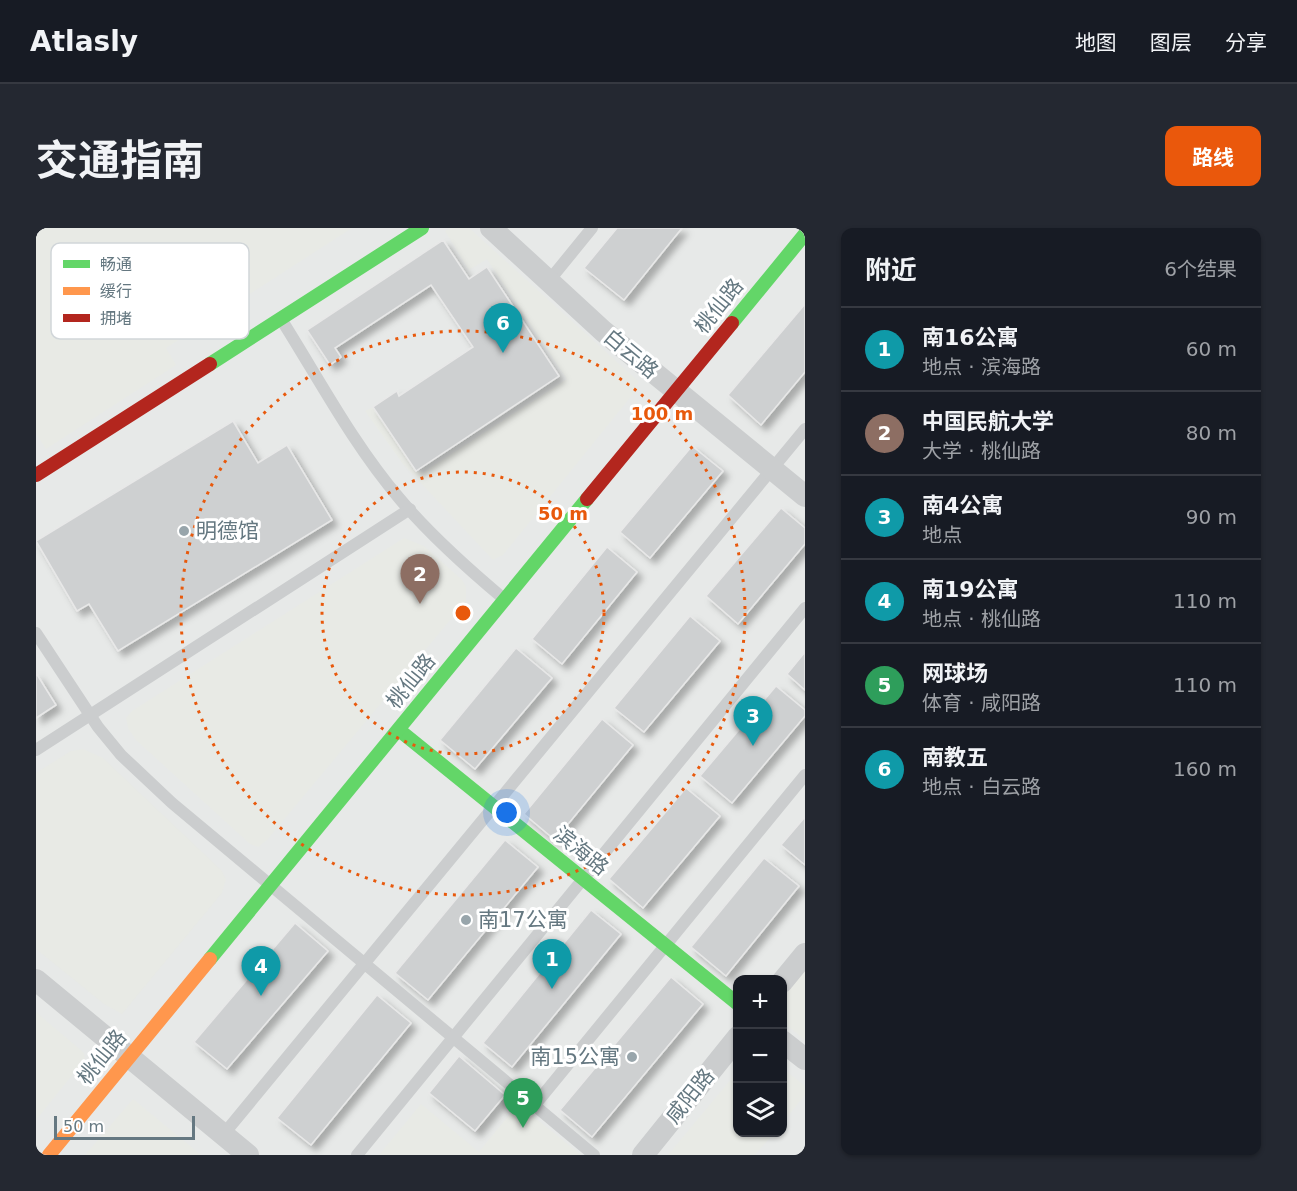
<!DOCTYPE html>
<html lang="zh">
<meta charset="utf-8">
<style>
:root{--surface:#171b24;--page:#242831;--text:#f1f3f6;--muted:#9ea1a6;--line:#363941;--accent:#ea580c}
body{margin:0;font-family:"DejaVu Sans","Noto Sans SC",sans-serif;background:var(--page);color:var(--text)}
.controls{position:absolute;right:18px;bottom:18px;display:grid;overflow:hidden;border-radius:12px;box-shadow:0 2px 4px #0004}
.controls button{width:54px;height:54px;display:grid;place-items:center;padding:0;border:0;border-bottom:2px solid var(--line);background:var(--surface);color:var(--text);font:30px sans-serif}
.scale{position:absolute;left:18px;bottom:15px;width:141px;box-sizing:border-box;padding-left:6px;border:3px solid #657881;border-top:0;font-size:16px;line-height:21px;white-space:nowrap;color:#657881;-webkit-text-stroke:4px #fff;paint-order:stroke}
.you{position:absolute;left:471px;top:585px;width:21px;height:21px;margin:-15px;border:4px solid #fff;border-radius:50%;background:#1a73e8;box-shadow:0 0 0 9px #1a73e833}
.badge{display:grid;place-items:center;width:39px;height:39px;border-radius:50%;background:var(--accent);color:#fff;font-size:20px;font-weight:700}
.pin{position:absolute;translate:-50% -50px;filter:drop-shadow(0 2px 3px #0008)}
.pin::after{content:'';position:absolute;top:32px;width:21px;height:18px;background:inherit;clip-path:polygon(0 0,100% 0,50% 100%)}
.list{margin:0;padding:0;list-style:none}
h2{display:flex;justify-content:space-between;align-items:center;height:78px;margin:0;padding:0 24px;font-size:26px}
h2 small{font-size:20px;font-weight:400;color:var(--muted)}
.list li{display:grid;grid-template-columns:39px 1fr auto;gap:18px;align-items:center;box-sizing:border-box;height:84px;padding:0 24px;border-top:2px solid var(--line)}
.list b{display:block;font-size:22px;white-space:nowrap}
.list p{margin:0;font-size:20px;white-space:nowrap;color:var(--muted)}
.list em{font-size:20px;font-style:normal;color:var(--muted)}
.icon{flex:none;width:33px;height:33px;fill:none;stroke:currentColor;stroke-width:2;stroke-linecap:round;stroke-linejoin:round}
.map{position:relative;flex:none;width:769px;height:927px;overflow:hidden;border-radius:12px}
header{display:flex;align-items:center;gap:36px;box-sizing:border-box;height:84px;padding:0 30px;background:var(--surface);border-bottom:2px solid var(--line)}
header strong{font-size:28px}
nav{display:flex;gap:33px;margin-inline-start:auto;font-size:21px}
.intro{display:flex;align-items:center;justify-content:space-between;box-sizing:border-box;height:144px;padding:0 36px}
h1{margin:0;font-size:42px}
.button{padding:15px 27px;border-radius:12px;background:var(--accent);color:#fff;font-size:21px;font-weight:700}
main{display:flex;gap:36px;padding:0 36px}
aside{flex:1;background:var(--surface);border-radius:12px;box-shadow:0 2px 4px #0004}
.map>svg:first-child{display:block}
.built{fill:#e7e9e8;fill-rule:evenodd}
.green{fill:#e8eae5}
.building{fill:#ced0d1;stroke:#e8e8e8;stroke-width:1.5;filter:url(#shadow)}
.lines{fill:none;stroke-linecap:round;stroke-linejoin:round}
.lane{stroke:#cbcdce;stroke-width:12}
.street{stroke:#cbcdce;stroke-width:22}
.fast{stroke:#63d668;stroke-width:14}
.slow{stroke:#ff974d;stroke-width:14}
.jam{stroke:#b3261e;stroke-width:14}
.ring{fill:none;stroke:#e8590c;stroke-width:3;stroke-dasharray:3 6}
.poi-dot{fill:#98a5ab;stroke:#fff;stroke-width:2}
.labels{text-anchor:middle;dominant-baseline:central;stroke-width:6;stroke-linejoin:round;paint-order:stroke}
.street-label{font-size:21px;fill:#657881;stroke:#fff}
.poi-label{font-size:21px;fill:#657881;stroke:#fff;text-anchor:start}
.key{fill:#fff;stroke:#d1d6d9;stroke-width:1.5}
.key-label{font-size:16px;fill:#657881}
.centre{fill:#e8590c;stroke:#fff;stroke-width:3}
.ring-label{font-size:18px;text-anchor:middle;font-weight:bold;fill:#e8590c;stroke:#fff;stroke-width:6;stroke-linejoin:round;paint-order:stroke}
</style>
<header>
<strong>Atlasly</strong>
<nav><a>地图</a><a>图层</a><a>分享</a></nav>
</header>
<div class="intro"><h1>交通指南</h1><a class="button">路线</a></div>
<main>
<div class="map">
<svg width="769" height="927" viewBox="0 0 769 927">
<defs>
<filter id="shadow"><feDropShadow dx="5.5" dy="5.5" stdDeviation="3" flood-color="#0004"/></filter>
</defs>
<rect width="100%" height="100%" fill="#f8f8f8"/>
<path class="built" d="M0 0H769V927H0ZM702 752H746V904H702Z"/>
<g class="green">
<polygon points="0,0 316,0 130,120 140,137 10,221 0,205"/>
<polygon points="414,0 433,0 602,153 601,161 467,327 457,332 367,236 329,183 337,179 380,243 388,244 531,151 451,31 433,42 409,3"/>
<polygon points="368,310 388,318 426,352 430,359 430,373 231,612 222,619 214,616 100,512 92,500 90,490 96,483"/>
<polygon points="47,521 67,530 185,642 190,651 186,665 86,786 68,776 0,721 0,545 35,523"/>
<polygon points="769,736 769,812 747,794 746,764"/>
<polygon points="0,784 48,825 49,831 0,892"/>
<polygon points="746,840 769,858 769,867 747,894"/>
<polygon points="701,844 702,904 738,905 719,927 632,927"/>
<polygon points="97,871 165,927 49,927"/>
<polygon points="385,876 443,924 482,876 545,927 343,927"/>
</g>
<g class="building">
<polygon points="581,0 646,0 588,72 548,40"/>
<polygon points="407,12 433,51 451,39 523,148 380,243 337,179 361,163 363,168 437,119 395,57 299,120 305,129 294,137 271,102"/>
<polygon points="769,76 769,144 725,197 692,167"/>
<polygon points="197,193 222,235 251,217 296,292 82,423 53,376 41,383 0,313"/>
<polygon points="656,218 687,243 614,330 584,304"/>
<polygon points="745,280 769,300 769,316 702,396 670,368"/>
<polygon points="571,319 601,344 526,436 496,411"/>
<polygon points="654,388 684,413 608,504 578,480"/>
<polygon points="480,420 516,450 439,541 404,512"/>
<polygon points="769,424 769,462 751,446"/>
<polygon points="0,445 20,477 0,490"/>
<polygon points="740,458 769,482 769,488 696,575 664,548"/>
<polygon points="566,491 597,517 519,612 488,586"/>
<polygon points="650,560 684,588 607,680 573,651"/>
<polygon points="769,589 769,637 745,617"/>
<polygon points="469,612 502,639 392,772 359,745"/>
<polygon points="728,630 763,658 690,748 655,719"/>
<polygon points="555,682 585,706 476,839 447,815"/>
<polygon points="259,695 292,723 191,841 158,814"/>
<polygon points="635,749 667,776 556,909 524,882"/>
<polygon points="341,767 375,795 275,917 241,890"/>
<polygon points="423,828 469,867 439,903 393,865"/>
</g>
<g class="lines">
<g class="lane">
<polyline points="512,54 556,0"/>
<path d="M245 91C283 151 317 216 363 270 394 307 431 340 468 371"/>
<polyline points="0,405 62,499 85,527 136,575 558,927"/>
<polyline points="0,522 374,281"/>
<polyline points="498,878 769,547"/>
<polyline points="187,907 769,201"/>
<polyline points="321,927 769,380"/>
</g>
<g class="street">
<polyline points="455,0 567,103 769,268"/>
<polyline points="0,752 212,927"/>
<polyline points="746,754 769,726"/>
<polyline points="746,813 769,831"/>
<polyline points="607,927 702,809"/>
</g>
<g class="fast">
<polyline points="696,95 769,6"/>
<polyline points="174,136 386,0"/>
<polyline points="363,502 702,776"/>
<polyline points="174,731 551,271"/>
</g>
<polyline class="slow" points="13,927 174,731"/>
<g class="jam">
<polyline points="0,247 174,136"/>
<polyline points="551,271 696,95"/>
</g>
</g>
<g class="ring">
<circle cx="427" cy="385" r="141"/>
<circle cx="427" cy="385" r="282"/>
</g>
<g class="poi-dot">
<circle cx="148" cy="303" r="6"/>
<circle cx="430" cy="692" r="6"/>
<circle cx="596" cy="829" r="6"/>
</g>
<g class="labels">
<g class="street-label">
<text transform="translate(683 78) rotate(-51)">桃仙路</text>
<text transform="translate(595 126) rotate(40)">白云路</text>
<text transform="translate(375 453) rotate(-51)">桃仙路</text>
<text transform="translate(545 623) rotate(39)">滨海路</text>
<text transform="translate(66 829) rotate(-51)">桃仙路</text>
<text transform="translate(654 868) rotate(-51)">咸阳路</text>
</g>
<g class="poi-label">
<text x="160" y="303">明德馆</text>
<text x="442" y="692">南17公寓</text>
<text x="584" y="829" text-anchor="end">南15公寓</text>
</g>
</g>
<rect x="15" y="15" width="198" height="96" rx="9" class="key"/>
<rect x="27" y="32" width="27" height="8" fill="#63d668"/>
<rect x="27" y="59" width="27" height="8" fill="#ff974d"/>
<rect x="27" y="86" width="27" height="8" fill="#b3261e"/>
<g class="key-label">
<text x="64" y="42">畅通</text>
<text x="64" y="69">缓行</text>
<text x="64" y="96">拥堵</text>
</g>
<circle cx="427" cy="385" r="9" class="centre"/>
<g class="ring-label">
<text x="626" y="192">100 m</text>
<text x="527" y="292">50 m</text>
</g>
</svg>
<div class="controls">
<button>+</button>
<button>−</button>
<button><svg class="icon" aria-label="layers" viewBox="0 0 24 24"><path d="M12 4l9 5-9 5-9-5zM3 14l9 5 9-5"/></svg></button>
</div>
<div class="scale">50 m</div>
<div class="you"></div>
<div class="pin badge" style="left:516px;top:761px;background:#0f9aa8">1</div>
<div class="pin badge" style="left:384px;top:376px;background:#8d6e63">2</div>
<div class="pin badge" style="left:717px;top:518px;background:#0f9aa8">3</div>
<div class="pin badge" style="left:225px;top:768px;background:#0f9aa8">4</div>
<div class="pin badge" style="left:487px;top:900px;background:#2e9e5b">5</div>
<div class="pin badge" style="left:467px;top:125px;background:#0f9aa8">6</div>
</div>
<aside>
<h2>附近<small>6个结果</small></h2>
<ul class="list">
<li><span class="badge" style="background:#0f9aa8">1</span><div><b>南16公寓</b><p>地点 · 滨海路</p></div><em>60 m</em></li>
<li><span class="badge" style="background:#8d6e63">2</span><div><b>中国民航大学</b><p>大学 · 桃仙路</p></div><em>80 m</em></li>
<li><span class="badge" style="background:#0f9aa8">3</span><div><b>南4公寓</b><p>地点</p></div><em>90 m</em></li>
<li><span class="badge" style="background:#0f9aa8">4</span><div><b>南19公寓</b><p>地点 · 桃仙路</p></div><em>110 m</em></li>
<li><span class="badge" style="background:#2e9e5b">5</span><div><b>网球场</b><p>体育 · 咸阳路</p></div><em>110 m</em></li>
<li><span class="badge" style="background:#0f9aa8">6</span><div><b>南教五</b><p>地点 · 白云路</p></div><em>160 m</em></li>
</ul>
</aside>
</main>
